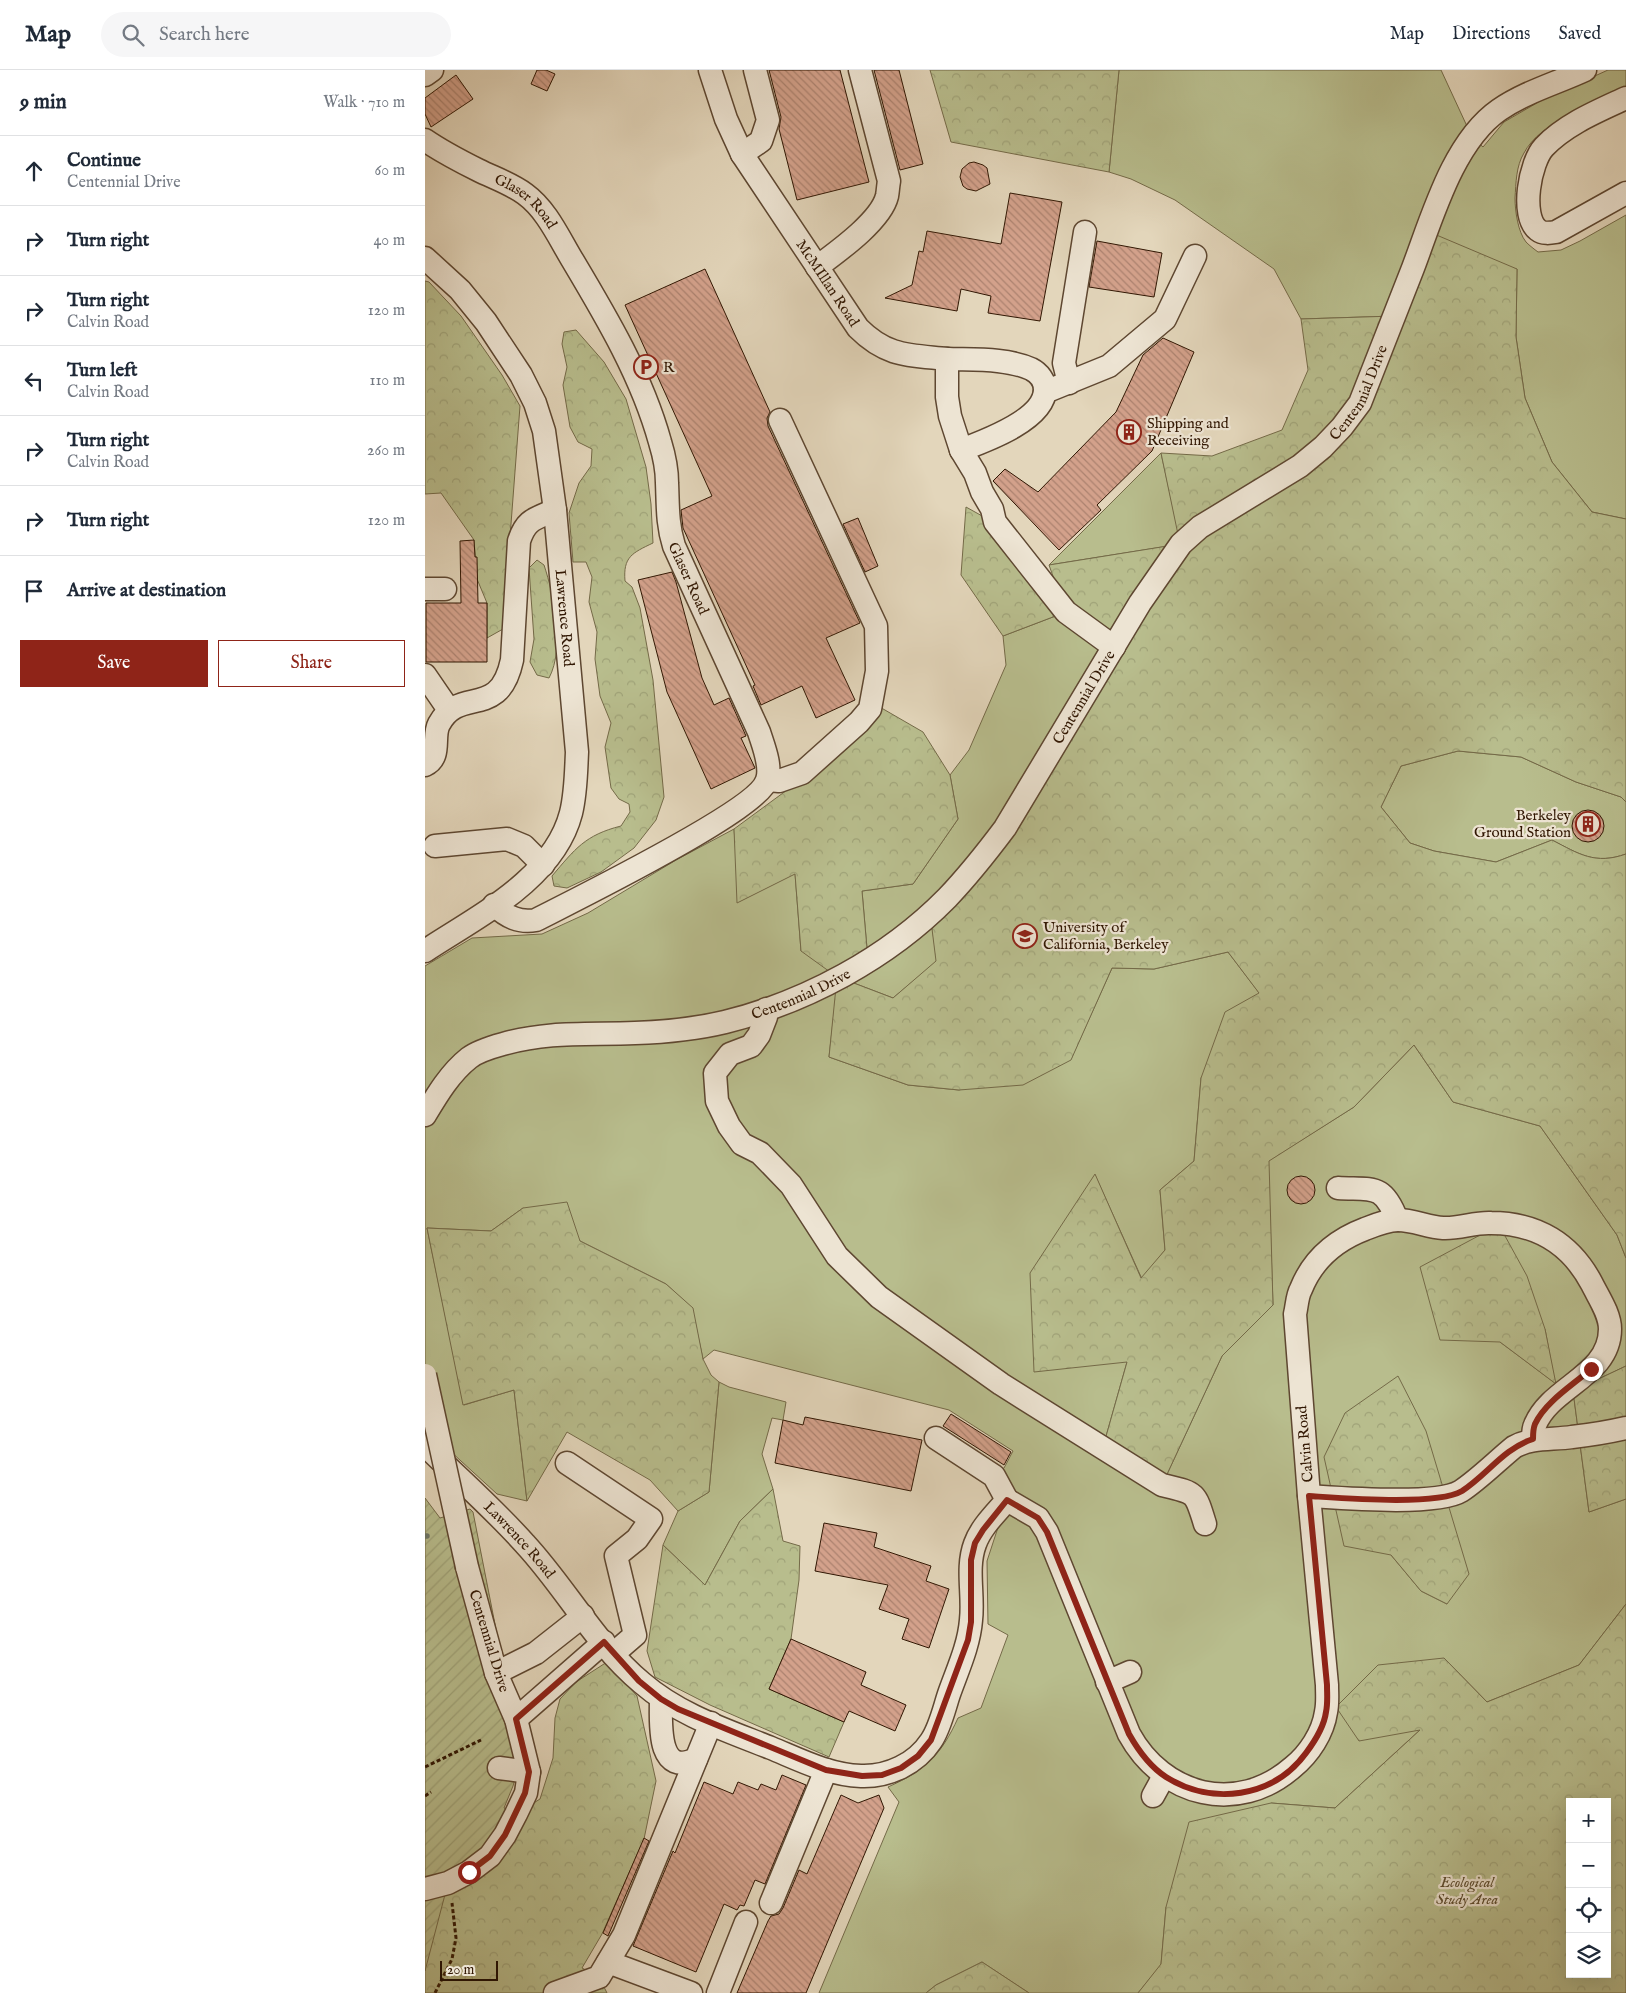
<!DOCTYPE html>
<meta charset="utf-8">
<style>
:root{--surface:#fff;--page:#f6f6f7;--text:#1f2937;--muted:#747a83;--line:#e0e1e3;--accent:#8f2418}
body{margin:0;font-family:"IM FELL English",serif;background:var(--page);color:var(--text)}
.controls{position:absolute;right:15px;bottom:15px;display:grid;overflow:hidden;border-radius:0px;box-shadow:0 5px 20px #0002}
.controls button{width:45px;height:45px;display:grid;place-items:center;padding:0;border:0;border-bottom:1px solid var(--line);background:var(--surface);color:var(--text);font:25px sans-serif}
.scale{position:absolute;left:15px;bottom:12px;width:58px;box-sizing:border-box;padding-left:5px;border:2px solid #311703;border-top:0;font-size:14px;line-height:18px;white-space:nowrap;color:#311703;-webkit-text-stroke:4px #ede4d3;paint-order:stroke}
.stop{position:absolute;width:15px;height:15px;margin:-11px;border:4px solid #8f2418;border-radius:50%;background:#fff}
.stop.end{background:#8f2418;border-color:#fff;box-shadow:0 1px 5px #0008}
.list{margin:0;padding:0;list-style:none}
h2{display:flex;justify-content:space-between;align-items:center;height:65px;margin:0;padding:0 20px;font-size:21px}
h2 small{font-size:16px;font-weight:400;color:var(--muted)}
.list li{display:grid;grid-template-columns:32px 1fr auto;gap:15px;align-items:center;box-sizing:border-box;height:70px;padding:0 20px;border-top:1px solid var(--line)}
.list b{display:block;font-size:19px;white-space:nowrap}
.list p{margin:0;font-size:16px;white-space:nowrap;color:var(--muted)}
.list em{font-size:16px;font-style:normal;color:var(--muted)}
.actions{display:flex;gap:10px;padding:15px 20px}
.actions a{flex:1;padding:11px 0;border:1px solid var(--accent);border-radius:0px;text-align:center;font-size:18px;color:var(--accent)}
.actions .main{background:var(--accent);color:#fff}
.icon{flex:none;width:28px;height:28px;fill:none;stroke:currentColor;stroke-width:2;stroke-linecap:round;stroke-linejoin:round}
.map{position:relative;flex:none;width:1201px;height:1923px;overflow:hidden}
header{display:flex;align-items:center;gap:30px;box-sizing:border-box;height:70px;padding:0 25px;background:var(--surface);border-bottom:1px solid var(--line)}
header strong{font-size:24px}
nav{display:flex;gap:28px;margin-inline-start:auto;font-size:18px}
.search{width:350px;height:45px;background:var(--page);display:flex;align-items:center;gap:12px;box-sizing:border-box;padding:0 18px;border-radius:28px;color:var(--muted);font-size:19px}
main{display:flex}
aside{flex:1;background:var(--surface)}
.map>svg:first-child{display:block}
.grass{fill:#b8bd8d;stroke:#746a48;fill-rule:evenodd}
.forest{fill:url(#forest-crowns);stroke:#746a48;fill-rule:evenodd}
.garden{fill:url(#garden-furrows);stroke:#746a48}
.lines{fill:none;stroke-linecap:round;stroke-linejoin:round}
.stream{stroke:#6e7869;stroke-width:5.5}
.building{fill:url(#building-back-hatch);stroke:#311703}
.minor-casing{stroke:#5e4731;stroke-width:25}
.path{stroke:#311703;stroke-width:3;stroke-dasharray:4 2.5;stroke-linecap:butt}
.minor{stroke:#ede4d3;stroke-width:22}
.minor-bridge-casing{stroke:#5e4731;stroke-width:25;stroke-linecap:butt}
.minor-bridge{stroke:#ede4d3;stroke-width:22}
.route{stroke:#8f2418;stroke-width:6}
.labels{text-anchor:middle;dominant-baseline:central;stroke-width:4.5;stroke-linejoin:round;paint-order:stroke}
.street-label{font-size:15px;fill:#311703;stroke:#ede4d3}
.poi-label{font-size:15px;fill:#311703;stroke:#ede4d3;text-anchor:start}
.park-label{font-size:15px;font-style:italic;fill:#5a492c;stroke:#ede4d3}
</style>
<header>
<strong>Map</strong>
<div class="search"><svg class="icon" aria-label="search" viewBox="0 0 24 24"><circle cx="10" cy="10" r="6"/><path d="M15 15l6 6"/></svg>Search here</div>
<nav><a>Map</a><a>Directions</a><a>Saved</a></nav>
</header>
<main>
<aside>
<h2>9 min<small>Walk · 710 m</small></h2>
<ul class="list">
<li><svg class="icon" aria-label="ahead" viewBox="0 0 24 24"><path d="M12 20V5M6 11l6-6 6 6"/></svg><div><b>Continue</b><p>Centennial Drive</p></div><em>60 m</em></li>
<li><svg class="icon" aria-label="right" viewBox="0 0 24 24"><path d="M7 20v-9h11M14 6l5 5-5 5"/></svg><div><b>Turn right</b></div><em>40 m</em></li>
<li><svg class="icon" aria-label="right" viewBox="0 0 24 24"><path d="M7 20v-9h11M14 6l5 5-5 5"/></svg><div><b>Turn right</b><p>Calvin Road</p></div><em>120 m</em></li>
<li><svg class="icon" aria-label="left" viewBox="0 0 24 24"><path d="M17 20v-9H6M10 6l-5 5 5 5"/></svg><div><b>Turn left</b><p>Calvin Road</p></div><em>110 m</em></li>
<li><svg class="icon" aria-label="right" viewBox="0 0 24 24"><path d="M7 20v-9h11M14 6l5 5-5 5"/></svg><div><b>Turn right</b><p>Calvin Road</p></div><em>260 m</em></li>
<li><svg class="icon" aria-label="right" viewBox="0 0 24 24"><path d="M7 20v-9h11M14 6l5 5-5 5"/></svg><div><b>Turn right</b></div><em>120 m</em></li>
<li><svg class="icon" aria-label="arrive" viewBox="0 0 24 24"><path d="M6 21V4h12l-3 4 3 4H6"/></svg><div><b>Arrive at destination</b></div></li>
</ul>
<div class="actions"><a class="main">Save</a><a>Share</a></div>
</aside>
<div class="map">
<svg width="1201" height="1923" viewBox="0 0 1201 1923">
<defs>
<pattern id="forest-crowns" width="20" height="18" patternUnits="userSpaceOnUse" patternTransform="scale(1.25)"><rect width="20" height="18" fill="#b8bd8d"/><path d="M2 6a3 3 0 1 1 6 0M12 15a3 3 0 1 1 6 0" fill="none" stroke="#9fa278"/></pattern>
<pattern id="garden-furrows" width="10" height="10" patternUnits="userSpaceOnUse" patternTransform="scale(1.25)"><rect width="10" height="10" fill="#b8bd8d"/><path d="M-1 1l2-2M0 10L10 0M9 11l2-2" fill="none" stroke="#9fa278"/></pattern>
<pattern id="building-back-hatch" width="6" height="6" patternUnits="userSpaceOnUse" patternTransform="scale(1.25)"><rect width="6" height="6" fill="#d3a18b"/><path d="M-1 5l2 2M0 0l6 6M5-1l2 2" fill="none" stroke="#ac826f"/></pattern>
</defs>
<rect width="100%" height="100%" fill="#e3d6bb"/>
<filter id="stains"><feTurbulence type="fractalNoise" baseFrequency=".004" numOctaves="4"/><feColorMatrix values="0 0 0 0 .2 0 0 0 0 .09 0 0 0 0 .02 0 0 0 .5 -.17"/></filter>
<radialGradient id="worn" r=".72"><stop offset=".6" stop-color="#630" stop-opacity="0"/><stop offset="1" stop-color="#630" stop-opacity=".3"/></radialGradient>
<g class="grass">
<path d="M694 0H1016L1047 67 1058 77 1079 52 1117 30 1183 0H1201V17C1171 32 1114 53 1099 83 1091 96 1091 113 1090 128 1090 141 1093 162 1101 172 1105 176 1109 179 1113 182L1136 180 1155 171 1201 145V449L1167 442 1127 392 1100 328 1091 267 1092 199 969 246 876 249 849 199 750 130 706 109 684 102Z"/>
<polygon points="736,383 756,474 624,495"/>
<path d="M641 542 689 577 580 758 505 843 512 891 468 928 413 907 404 987 483 1015 534 1020 646 989 687 898 729 899 803 882 835 924 776 1008 769 1091 735 1120 740 1180 717 1209 670 1105 702 1292 678 1377 737 1415 797 1286 848 1235 843 1091 929 1037 989 975 1028 1032 1115 1056 1192 1165 1201 1188V1296L1148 1321 1164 1442 1201 1429V1534L1154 1595 1062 1632 1019 1588 996 1659 910 1738 846 1733 741 1837 736 1895 713 1923H604L557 1892 511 1915 501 1923H394L474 1732 463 1717C501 1700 516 1685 533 1648L556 1638 583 1565 563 1554 562 1491 582 1430 569 1406 579 1398 588 1381 524 1340 289 1280 278 1289 267 1238 241 1214 155 1171 98 1138 66 1161 2 1158 39 1335 89 1320 102 1431 72 1424 0 1358V896L47 868 117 864 163 843 251 790 309 759 315 831 370 803 376 881 443 890 437 821 488 814 533 749 525 705 544 680 581 595 578 566ZM1120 1259 1130 1313 1075 1272ZM966 1485 1022 1534 996 1521Z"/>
<path d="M1033 681 1096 687 1151 712 1196 727 1201 732V784C1170 795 1154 784 1127 770L1071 792 1009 781 985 773 956 737 976 696Z"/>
<polygon points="294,1312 304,1317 361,1332 358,1350 347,1348 337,1384 348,1419 315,1451 280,1515 238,1475 253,1441 284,1422"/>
</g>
<g class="forest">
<polygon points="505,0 694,0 684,102 526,72"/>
<path d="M1002 161 1092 199 1091 267 1100 328 1127 392 1167 442 1201 449V732L1196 727 1151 712 1096 687 1033 681 976 696 956 737 985 773 1009 781 1071 792 1127 770C1154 784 1170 795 1201 784V1188L1192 1165 1115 1056 1028 1032 989 975 929 1037 844 1091 848 1235 797 1286 737 1415 678 1377 702 1292 609 1302 605 1203 670 1104 716 1208 740 1180 735 1120 769 1091 776 1008 800 942 834 923 803 882 729 899 687 898 646 990 598 1015 534 1020 483 1015 404 987 412 907 376 881 370 804 312 833 309 759 362 720 453 636 498 662 525 705 533 749 488 814 437 821 443 890 413 907 468 928 511 891 505 843 522 829 689 577 641 542 578 566 536 505 541 437 559 447 640 540 624 495 755 474 736 383 787 386 857 360 883 300 876 249 969 246Z"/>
<polygon points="0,211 4,212 36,246 77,305 95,336 78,559 62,568 62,533 52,509 49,470 16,423 0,424"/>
<path d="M151 260 179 292 201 329 221 397 226 434 228 473C207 483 198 487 200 511L207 517 215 538 228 610 239 727 231 750 209 778 176 802 142 818 129 816 127 806C150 779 160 765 196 756L205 742 204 734 194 729 186 718 180 677 186 653 175 626 170 589 172 562 164 532 167 507 161 492H148L144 443 154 413 166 396 167 379 153 372 145 357 138 315 142 297 137 274 139 262Z"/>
<path d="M112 490 119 495C129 525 140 578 124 608L112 605 105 592 109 569 104 498Z"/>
<polygon points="142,1132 155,1171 241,1214 268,1238 278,1289 286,1305 294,1312 284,1422 253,1441 225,1410 142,1362 102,1431 89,1320 38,1335 2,1158 66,1161 98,1138"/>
<polygon points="1074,1155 1102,1206 1120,1259 1131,1314 1075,1272 1015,1270 995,1197"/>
<polygon points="1201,1296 1201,1429 1164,1442 1148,1321"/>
<polygon points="973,1306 1001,1361 1044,1504 1022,1534 996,1521 966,1485 919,1476 899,1387 920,1343"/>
<polygon points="348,1419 358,1471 375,1476 374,1510 366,1569 344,1619 419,1652 404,1687 285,1635 230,1607 222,1581 238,1475 280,1515 315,1451"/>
<path d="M1201 1534V1923H713L736 1894 741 1837 764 1752 846 1733 910 1738 995 1660 934 1671 911 1637 953 1595 1019 1588 1062 1632 1154 1595ZM1145 1732H1182V1904H1145Z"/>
<polygon points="182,1592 212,1626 231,1711 219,1769 177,1864 157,1898 174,1907 182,1923 0,1923 0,1819 91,1744 115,1729 128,1688 130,1648 135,1629 151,1612"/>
<polygon points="557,1892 604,1923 501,1923 511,1915"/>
</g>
<polygon class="garden" points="0,1428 15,1448 45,1439 48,1442 96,1687 88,1716 79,1738 91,1744 23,1813 0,1901"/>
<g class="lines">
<polyline class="stream" points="0,1466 2,1466"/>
</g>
<g class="building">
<polygon points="112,0 121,0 130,4 122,21 106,14"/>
<polygon points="344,0 415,0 444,112 372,130 354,59 356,47"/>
<polygon points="449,0 474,0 498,94 475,100"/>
<polygon points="31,5 48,29 6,57 0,44 0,28"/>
<polygon points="549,92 558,95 562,98 565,114 551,121 542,119 538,116 535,107 537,99 544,93"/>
<polygon points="585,123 637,132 615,251 563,243 566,226 536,219 532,241 460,228 487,215 494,181 498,182 502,161 576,174"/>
<polygon points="672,171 737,183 729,227 664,217"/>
<polygon points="280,199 345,342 342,348 343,356 435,553 401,568 430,630 391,648 377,616 336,635 328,616 330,615 258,458 256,440 287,426 200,235"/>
<polygon points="738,268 769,282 727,381 672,435 676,440 634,480 568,411 580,399 613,422 691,342 718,285"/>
<polygon points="433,448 453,496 440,502 418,454"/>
<polygon points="49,470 50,487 52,487 53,533 62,533 62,592 1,592 1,533 36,533 35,471"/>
<polygon points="247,502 251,512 277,608 289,635 304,628 321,666 316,668 330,698 286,719 242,622 213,510"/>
<circle cx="1163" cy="756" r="16"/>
<circle cx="876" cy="1120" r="14"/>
<polygon points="526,1344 586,1382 579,1395 518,1356"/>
<polygon points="380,1347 497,1370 486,1421 350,1393 358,1350 378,1355"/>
<polygon points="399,1453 452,1463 449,1477 506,1496 501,1511 524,1519 504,1578 477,1569 484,1549 454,1539 463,1515 390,1501"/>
<polygon points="366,1569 441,1602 436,1615 481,1635 470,1661 424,1641 419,1652 344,1619"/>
<polygon points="357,1705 381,1715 340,1814 330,1810 319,1836 315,1835 312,1840 299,1834 271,1902 208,1876 248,1781 250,1783 279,1712 308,1724 313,1712 333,1720 336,1714 351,1720"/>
<polygon points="416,1725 433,1733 454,1725 459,1738 381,1923 312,1923 343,1851 346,1846 354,1844 358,1838 374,1800 382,1804"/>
<polygon points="219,1768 224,1771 183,1866 178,1863"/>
</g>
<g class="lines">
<defs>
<g id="minor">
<path id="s1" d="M285 0 301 49 317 84 433 258C462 287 484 285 522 289V327L525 346 536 380 550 403 557 422 567 439 570 452 641 542 689 577"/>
<polyline points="0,5 7,0"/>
<path d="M1201 28C1173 41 1141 54 1119 77 1105 92 1095 146 1113 160 1118 164 1125 163 1131 162L1201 123"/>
<path id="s2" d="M0 70C16 81 35 91 53 100 69 108 85 113 100 124 122 140 134 168 148 191 182 248 217 307 235 372 239 385 242 399 242 413 243 435 242 454 249 476L334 662C338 675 347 696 342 710 333 740 148 831 111 850 94 853 82 847 69 835"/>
<polyline points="317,84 336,71 343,50 330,0"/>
<path id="s3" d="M0 188 35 220 61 252 96 305 110 333 119 361 130 440 152 682C151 702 151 723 146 743 129 809 53 846 0 881"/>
<path d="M392 197C412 182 456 151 462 126 463 121 463 116 464 111L435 0"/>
<path d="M522 289C548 290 582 288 606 299 614 303 620 311 620 320 619 350 560 371 536 380"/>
<polyline points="644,313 639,293 660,162"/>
<polyline points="620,322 684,296 740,249 770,186"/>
<polyline points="0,519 20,519"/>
<polyline points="0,605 24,640"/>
<path d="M0 695C17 687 7 667 14 654 35 615 74 651 87 590L94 471C101 449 110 449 130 440"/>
<polyline points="343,710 354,711 377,703 434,652 445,639 452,601 451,556 355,350"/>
<polyline points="10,776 82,769 99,776 118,795"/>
<path d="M341 939V947L334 965 326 976 305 984 290 1003 292 1031 304 1056 317 1074 335 1083 366 1115 412 1186 454 1227 576 1314 737 1415C771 1423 770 1421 780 1454"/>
<path id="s4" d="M0 1045C12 1025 25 1003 44 988 53 981 67 977 78 974 124 961 163 965 210 963 239 962 271 959 300 952 381 932 463 888 522 828 543 806 562 782 580 758L715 533 756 474 775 457 875 396 898 377 917 357 935 333C953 288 970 243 988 198 1007 148 1028 72 1074 40 1100 22 1132 13 1160 0"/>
<path d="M913 1118C948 1120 958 1113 972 1150"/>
<polyline points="511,1368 569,1406 582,1430"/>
<path id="s5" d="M0 1375C33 1408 69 1439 100 1474 141 1518 170 1574 217 1613 254 1645 301 1660 346 1678 375 1690 404 1705 436 1706 463 1707 491 1694 506 1671 515 1658 519 1639 524 1624 532 1601 544 1576 546 1550 549 1525 541 1498 550 1474 556 1457 571 1443 582 1430L613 1448 622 1462 704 1664C738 1726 812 1746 868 1697 884 1684 898 1663 901 1642 903 1633 902 1624 902 1615L884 1426 870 1244C872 1236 872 1226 876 1219 888 1189 911 1170 940 1159 950 1155 962 1150 973 1150 988 1150 1003 1157 1018 1158 1034 1159 1050 1152 1066 1153 1112 1153 1146 1174 1167 1214 1174 1228 1185 1244 1185 1259 1185 1306 1126 1316 1110 1355 1108 1359 1108 1365 1108 1369"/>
<polyline points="142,1393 226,1449 212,1469 191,1486 210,1565 188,1584"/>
<path d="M884 1426C916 1428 1012 1436 1036 1421 1053 1410 1073 1390 1089 1377 1107 1367 1127 1370 1147 1367 1165 1365 1184 1362 1201 1358"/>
<polyline points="71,1603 111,1583 158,1546"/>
<polyline points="682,1612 705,1602"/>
<path d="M236 1629C236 1651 231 1708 271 1689"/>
<polyline points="91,1649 179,1572"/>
<polyline points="74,1698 104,1702"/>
<polyline points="728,1726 739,1706"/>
<polyline points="0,1819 23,1813 44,1802 65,1786 80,1765 91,1744 101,1723 104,1702 91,1649 71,1603 42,1497"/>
<polyline points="346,1833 401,1700"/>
<polyline points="183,1892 266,1923"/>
<polyline points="130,1923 174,1907 199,1865 286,1653"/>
<polyline points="293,1923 321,1852"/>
</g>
</defs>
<use href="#minor" class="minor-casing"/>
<g class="path">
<polyline points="0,1697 56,1670"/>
<polyline points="0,1726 6,1722"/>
<polyline points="10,1923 27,1889 31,1868 27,1833"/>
</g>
<use href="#minor" class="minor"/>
<defs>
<polyline id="minor-bridge" points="0,1305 42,1497"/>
</defs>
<use href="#minor-bridge" class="minor-bridge-casing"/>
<use href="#minor-bridge" class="minor-bridge"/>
</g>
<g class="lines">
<path class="route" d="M44 1802 65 1786 80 1765 100 1723 104 1702 91 1649 179 1572 214 1611 236 1629 253 1639 401 1700 437 1706 457 1705 476 1698 493 1686 506 1670 543 1570 546 1552V1490L550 1473 558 1460 582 1430 613 1448 622 1462 704 1664C713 1680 724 1696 741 1707 787 1736 848 1728 881 1683 890 1671 899 1657 901 1642 903 1633 902 1624 902 1615L884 1426C916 1428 1012 1436 1037 1421 1062 1405 1078 1379 1108 1369 1108 1364 1108 1359 1110 1354 1120 1332 1148 1315 1166 1299"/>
</g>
<defs>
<symbol id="parking-ring" viewBox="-11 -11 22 22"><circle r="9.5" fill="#ede4d3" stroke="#8f2418" stroke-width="1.5"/><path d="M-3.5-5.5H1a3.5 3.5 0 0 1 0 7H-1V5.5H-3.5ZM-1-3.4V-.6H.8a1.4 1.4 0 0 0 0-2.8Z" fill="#8f2418"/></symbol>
<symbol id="building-ring" viewBox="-11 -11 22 22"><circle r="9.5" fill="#ede4d3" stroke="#8f2418" stroke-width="1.5"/><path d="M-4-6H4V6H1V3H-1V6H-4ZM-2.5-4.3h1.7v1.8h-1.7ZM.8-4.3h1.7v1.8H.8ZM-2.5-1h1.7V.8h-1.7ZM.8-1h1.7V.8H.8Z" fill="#8f2418"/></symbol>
<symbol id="university-ring" viewBox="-11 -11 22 22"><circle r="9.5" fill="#ede4d3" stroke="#8f2418" stroke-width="1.5"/><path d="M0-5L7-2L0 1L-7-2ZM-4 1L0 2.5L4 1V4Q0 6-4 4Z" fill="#8f2418"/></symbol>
</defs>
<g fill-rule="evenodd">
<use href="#parking-ring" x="207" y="283" width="28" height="28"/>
<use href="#building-ring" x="690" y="348" width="28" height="28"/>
<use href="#building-ring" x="1149" y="740" width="28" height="28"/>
<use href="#university-ring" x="586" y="852" width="28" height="28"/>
</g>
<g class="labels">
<g class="street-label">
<text stroke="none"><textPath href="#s2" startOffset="119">Glaser Road</textPath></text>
<text stroke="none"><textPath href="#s1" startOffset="245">McMIllan Road</textPath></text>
<text stroke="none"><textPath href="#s4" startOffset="1254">Centennial Drive</textPath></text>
<text stroke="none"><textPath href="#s2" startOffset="539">Glaser Road</textPath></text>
<text stroke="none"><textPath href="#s3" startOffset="401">Lawrence Road</textPath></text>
<text stroke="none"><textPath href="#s4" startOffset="834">Centennial Drive</textPath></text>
<text stroke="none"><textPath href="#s4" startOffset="414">Centennial Drive</textPath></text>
<text transform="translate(880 1374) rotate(-95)">Calvin Road</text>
<text stroke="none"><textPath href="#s5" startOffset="134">Lawrence Road</textPath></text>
<text transform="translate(64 1571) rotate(73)">Centennial Drive</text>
</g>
<g class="poi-label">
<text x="238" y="297">R</text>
<text x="722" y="353">Shipping and<tspan x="722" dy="17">Receiving</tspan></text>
<text x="1146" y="745" text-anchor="end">Berkeley<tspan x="1146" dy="17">Ground Station</tspan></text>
<text x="618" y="857">University of<tspan x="618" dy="17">California, Berkeley</tspan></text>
</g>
<g class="park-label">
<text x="1042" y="1812">Ecological<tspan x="1042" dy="17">Study Area</tspan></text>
</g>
</g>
<rect width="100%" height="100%" filter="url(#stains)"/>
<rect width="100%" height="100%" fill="url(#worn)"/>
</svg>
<div class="controls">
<button>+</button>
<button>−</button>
<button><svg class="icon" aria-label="locate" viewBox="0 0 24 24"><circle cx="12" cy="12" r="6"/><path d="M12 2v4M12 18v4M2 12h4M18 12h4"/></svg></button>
<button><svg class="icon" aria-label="layers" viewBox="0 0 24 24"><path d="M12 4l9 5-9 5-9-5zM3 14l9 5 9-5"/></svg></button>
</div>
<div class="scale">20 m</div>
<div class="stop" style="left:44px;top:1802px"></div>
<div class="stop end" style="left:1166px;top:1299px"></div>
</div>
</main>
